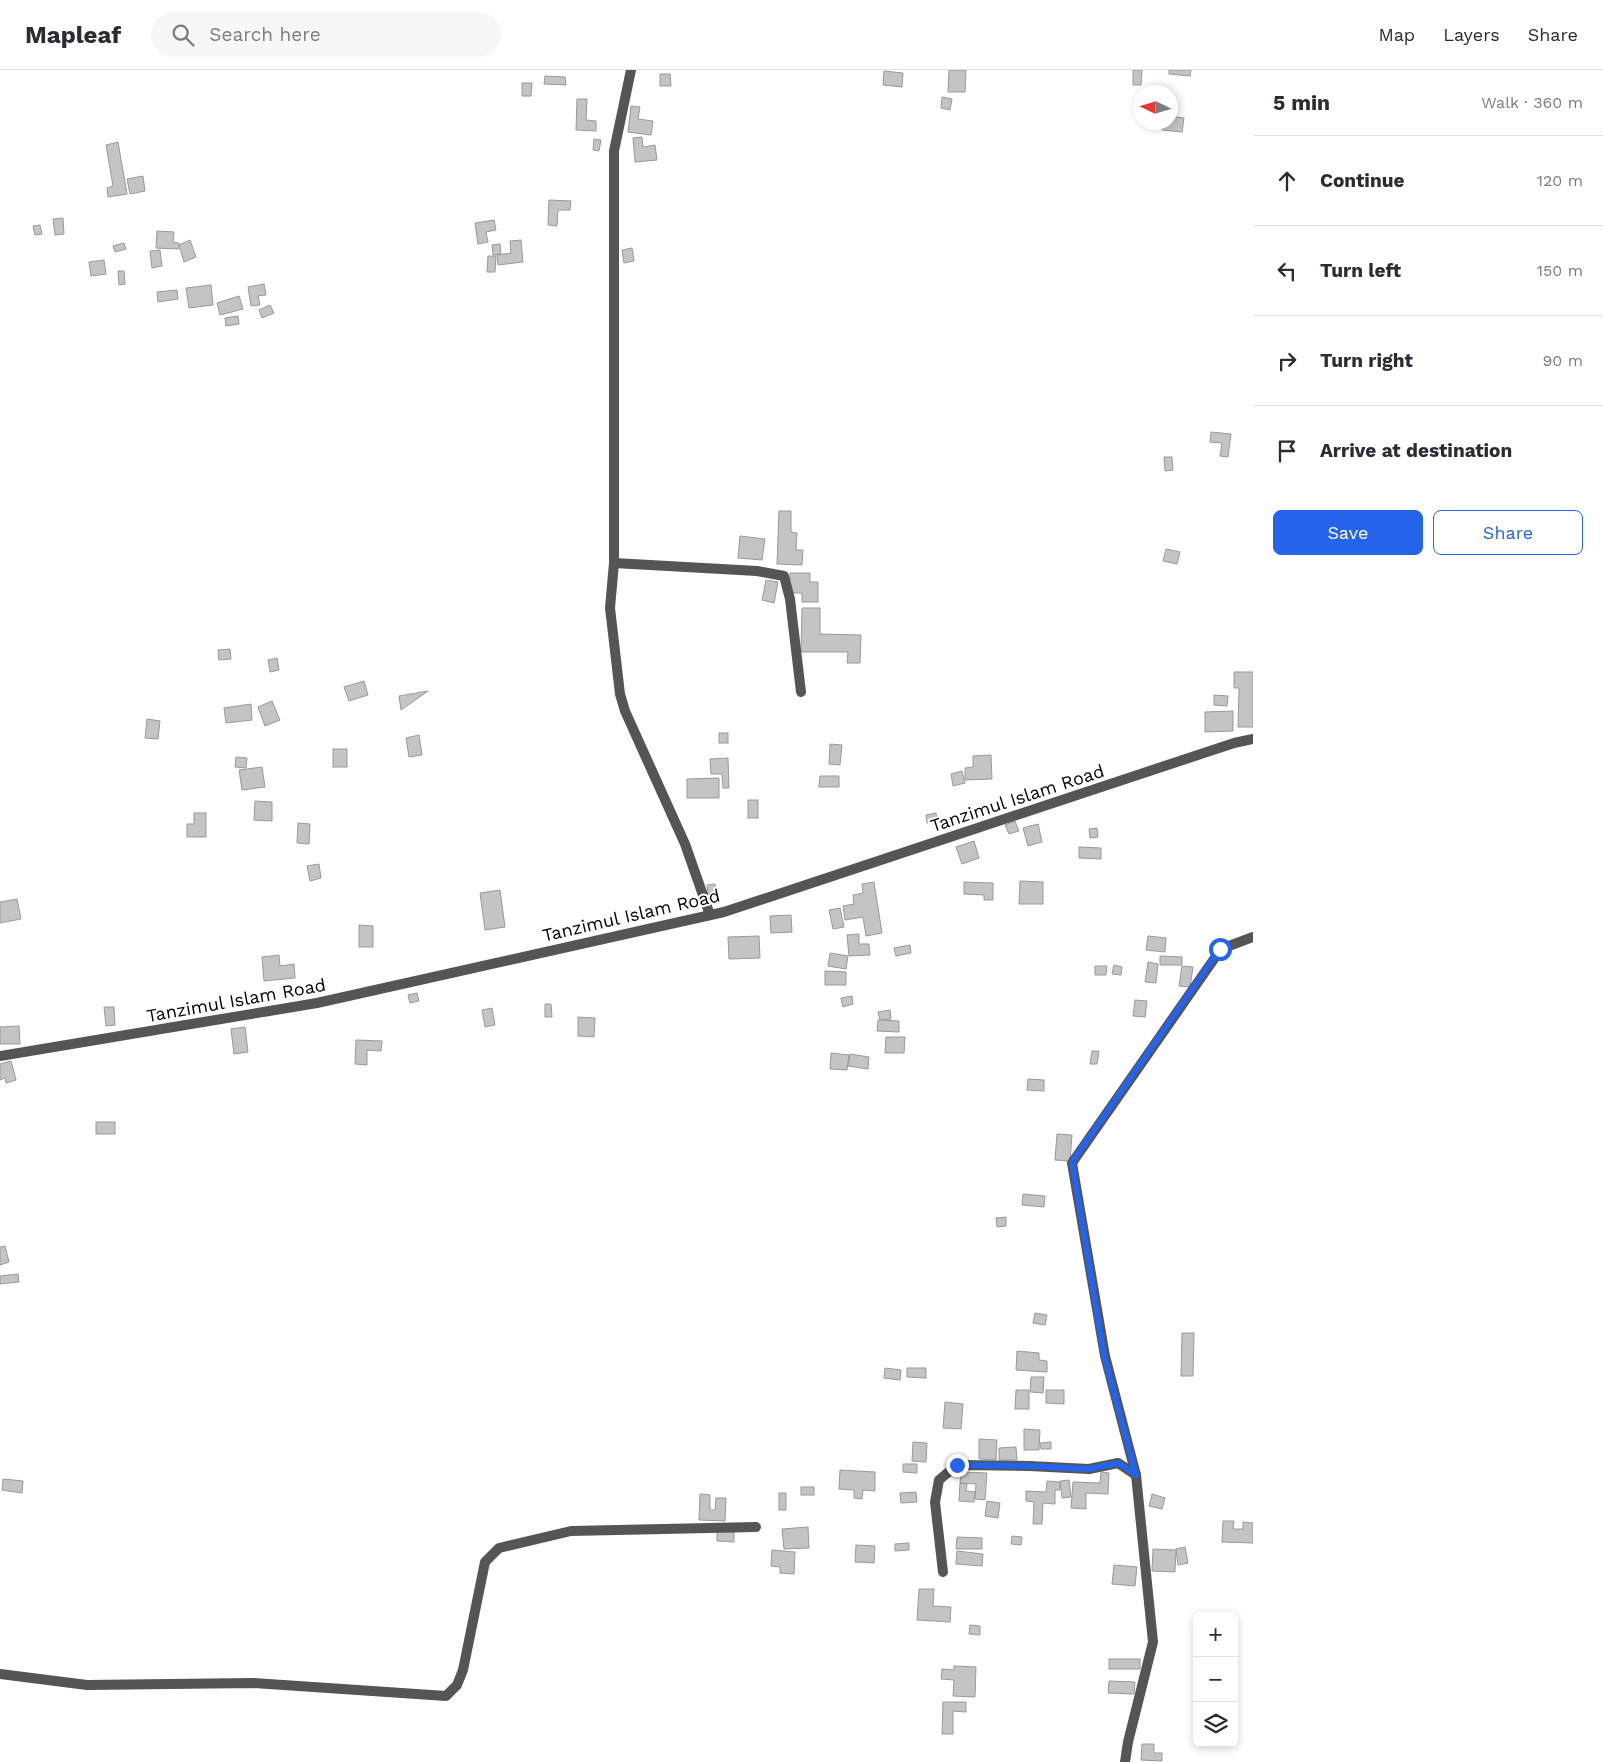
<!DOCTYPE html>
<meta charset="utf-8">
<style>
:root{--surface:#fff;--page:#f7f7f7;--text:#2b2b33;--muted:#7c7c81;--line:#e1e1e2;--accent:#2563eb}
body{margin:0;font-family:"Work Sans",sans-serif;background:var(--page);color:var(--text)}
.controls{position:absolute;right:15px;bottom:15px;display:grid;overflow:hidden;border-radius:8px;box-shadow:0 2px 8px #0003}
.controls button{width:45px;height:45px;display:grid;place-items:center;padding:0;border:0;border-bottom:1px solid var(--line);background:var(--surface);color:var(--text);font:25px sans-serif}
.compass{position:absolute;left:1133px;top:15px;width:45px;height:45px;border-radius:50%;background:var(--surface);box-shadow:0 2px 8px #0003;rotate:274deg}
.stop{position:absolute;width:15px;height:15px;margin:-11px;border:4px solid #2563eb;border-radius:50%;background:#fff}
.stop.end{background:#2563eb;border-color:#fff;box-shadow:0 1px 5px #0008}
.list{margin:0;padding:0;list-style:none}
h2{display:flex;justify-content:space-between;align-items:center;height:65px;margin:0;padding:0 20px;font-size:21px}
h2 small{font-size:16px;font-weight:400;color:var(--muted)}
.list li{display:grid;grid-template-columns:32px 1fr auto;gap:15px;align-items:center;box-sizing:border-box;height:90px;padding:0 20px;border-top:1px solid var(--line)}
.list b{display:block;font-size:19px;white-space:nowrap}
.list em{font-size:16px;font-style:normal;color:var(--muted)}
.actions{display:flex;gap:10px;padding:15px 20px}
.actions a{flex:1;padding:11px 0;border:1px solid var(--accent);border-radius:8px;text-align:center;font-size:18px;color:var(--accent)}
.actions .main{background:var(--accent);color:#fff}
.icon{flex:none;width:28px;height:28px;fill:none;stroke:currentColor;stroke-width:2;stroke-linecap:round;stroke-linejoin:round}
.map{position:relative;flex:none;width:1253px;height:1692px;overflow:hidden}
header{display:flex;align-items:center;gap:30px;box-sizing:border-box;height:70px;padding:0 25px;background:var(--surface);border-bottom:1px solid var(--line)}
header strong{font-size:24px}
nav{display:flex;gap:28px;margin-inline-start:auto;font-size:18px}
.search{width:350px;height:45px;background:var(--page);display:flex;align-items:center;gap:12px;box-sizing:border-box;padding:0 18px;border-radius:28px;color:var(--muted);font-size:19px}
main{display:flex}
aside{flex:1;background:var(--surface)}
.map>svg:first-child{display:block}
.building{fill:#c4c4c4;stroke:#999}
.lines{fill:none;stroke-linecap:round;stroke-linejoin:round}
.minor{stroke:#555;stroke-width:10}
.route{stroke:#2563eb;stroke-width:6}
.labels{text-anchor:middle;dominant-baseline:central;stroke-width:4;stroke-linejoin:round;paint-order:stroke}
.street-label{font-size:18px;fill:#000;stroke:#fff}
</style>
<header>
<strong>Mapleaf</strong>
<div class="search"><svg class="icon" aria-label="search" viewBox="0 0 24 24"><circle cx="10" cy="10" r="6"/><path d="M15 15l6 6"/></svg>Search here</div>
<nav><a>Map</a><a>Layers</a><a>Share</a></nav>
</header>
<main>
<div class="map">
<svg width="1253" height="1692" viewBox="0 0 1253 1692">
<rect width="100%" height="100%" fill="#fff"/>
<g class="building">
<polygon points="949,0 966,0 965,22 948,22"/>
<polygon points="1133,0 1142,0 1141,15 1133,15"/>
<polygon points="1169,0 1191,0 1190,6 1169,4"/>
<polygon points="884,1 903,3 902,17 883,15"/>
<polygon points="660,4 670,4 671,16 660,16"/>
<polygon points="545,6 565,7 566,15 544,14"/>
<polygon points="522,13 532,13 531,26 522,26"/>
<polygon points="942,27 952,29 950,40 941,38"/>
<polygon points="577,29 587,29 586,50 596,51 596,61 576,60"/>
<polygon points="631,36 640,37 638,49 653,51 651,65 628,62"/>
<polygon points="1170,46 1184,48 1182,62 1162,60 1163,52 1170,52"/>
<polygon points="642,67 643,77 655,75 657,90 635,92 633,68"/>
<polygon points="594,69 601,70 599,81 593,80"/>
<polygon points="118,72 127,124 108,127 107,118 113,116 106,75"/>
<polygon points="143,106 145,121 130,124 127,109"/>
<polygon points="549,130 571,131 570,140 558,140 557,156 548,155"/>
<polygon points="63,148 64,164 55,165 53,149"/>
<polygon points="494,150 496,160 486,162 488,172 478,174 475,153"/>
<polygon points="40,155 42,164 35,165 33,156"/>
<polygon points="157,161 174,162 173,172 179,173 179,179 156,178"/>
<polygon points="190,170 196,187 184,192 179,175"/>
<polygon points="521,170 523,192 498,195 497,185 511,183 510,171"/>
<polygon points="124,173 126,179 115,182 113,176"/>
<polygon points="500,174 501,184 493,185 492,175"/>
<polygon points="632,178 634,191 624,193 622,180"/>
<polygon points="160,180 162,196 152,198 150,181"/>
<polygon points="488,186 496,186 495,202 487,202"/>
<polygon points="104,190 106,204 91,206 89,192"/>
<polygon points="118,201 124,201 125,214 119,215"/>
<polygon points="264,214 266,225 258,226 260,235 251,236 248,217"/>
<polygon points="211,215 213,235 189,238 186,218"/>
<polygon points="177,220 178,229 158,232 157,222"/>
<polygon points="239,226 243,239 220,245 217,233"/>
<polygon points="270,235 274,243 262,248 259,240"/>
<polygon points="238,246 239,254 226,256 225,248"/>
<polygon points="1211,362 1231,364 1228,387 1220,386 1222,373 1210,372"/>
<polygon points="1164,387 1172,387 1173,400 1165,401"/>
<polygon points="779,441 791,441 791,462 797,463 796,480 803,480 802,495 777,494"/>
<polygon points="740,466 765,469 762,490 738,488"/>
<polygon points="1166,479 1180,482 1177,494 1163,491"/>
<polygon points="790,503 810,503 810,512 818,512 818,532 802,532 802,523 790,523"/>
<polygon points="766,510 778,512 774,533 762,530"/>
<polygon points="802,538 820,538 820,564 861,565 860,593 847,593 848,582 801,582"/>
<polygon points="230,579 231,589 219,590 218,580"/>
<polygon points="277,588 279,600 270,602 268,590"/>
<polygon points="1234,602 1253,602 1253,657 1238,657 1239,618 1234,618"/>
<polygon points="364,611 368,625 349,631 344,617"/>
<polygon points="428,621 401,640 399,626"/>
<polygon points="1214,625 1228,626 1227,636 1214,635"/>
<polygon points="272,631 280,650 265,656 258,637"/>
<polygon points="251,634 252,650 226,653 224,638"/>
<polygon points="1233,641 1233,661 1205,662 1205,642"/>
<polygon points="147,649 160,651 158,669 145,668"/>
<rect x="719" y="663" width="9" height="10"/>
<polygon points="419,665 422,685 409,687 406,668"/>
<polygon points="830,674 842,675 840,695 829,694"/>
<rect x="333" y="679" width="14" height="18"/>
<polygon points="991,685 992,709 965,710 965,698 973,697 973,686"/>
<polygon points="236,687 247,688 246,698 235,697"/>
<polygon points="728,688 729,718 723,718 722,704 711,704 710,689"/>
<polygon points="262,697 265,717 242,720 239,700"/>
<polygon points="962,701 965,713 953,716 951,704"/>
<polygon points="820,706 839,706 839,717 819,717"/>
<polygon points="719,708 719,728 687,728 687,709"/>
<rect x="748" y="730" width="10" height="18"/>
<polygon points="255,731 272,732 272,751 254,750"/>
<polygon points="194,743 206,743 206,767 187,767 187,754 194,754"/>
<polygon points="936,743 937,752 927,753 926,745"/>
<polygon points="1015,751 1019,761 1009,764 1005,755"/>
<polygon points="298,753 310,754 309,774 297,773"/>
<polygon points="1038,754 1042,772 1028,776 1023,758"/>
<polygon points="1097,758 1098,767 1090,768 1089,759"/>
<polygon points="974,771 979,788 962,794 956,777"/>
<polygon points="1079,777 1101,778 1101,789 1079,788"/>
<polygon points="319,794 321,808 310,811 307,796"/>
<polygon points="1020,811 1043,812 1043,834 1019,834"/>
<polygon points="874,812 882,863 866,866 863,847 845,850 843,836 854,834 853,825 863,823 862,814"/>
<polygon points="964,812 993,813 993,830 984,830 984,825 964,824"/>
<polygon points="715,814 717,822 708,824 707,815"/>
<polygon points="500,820 505,857 485,860 480,823"/>
<polygon points="17,829 21,849 0,853 0,832"/>
<polygon points="840,838 844,857 833,859 829,840"/>
<polygon points="791,845 792,862 771,863 770,846"/>
<polygon points="359,855 373,856 373,877 359,877"/>
<polygon points="859,864 859,874 869,874 870,885 849,886 847,865"/>
<polygon points="759,866 760,888 729,889 728,867"/>
<polygon points="1148,866 1166,868 1165,882 1146,880"/>
<polygon points="910,875 911,883 896,886 894,878"/>
<polygon points="830,883 848,886 846,899 828,896"/>
<polygon points="279,885 280,896 294,894 295,908 264,911 262,887"/>
<polygon points="1160,886 1182,887 1182,895 1160,895"/>
<polygon points="1148,892 1158,894 1156,913 1145,912"/>
<polygon points="1114,895 1122,897 1121,905 1112,904"/>
<polygon points="1095,896 1107,896 1106,905 1095,905"/>
<polygon points="1182,896 1193,897 1190,917 1179,916"/>
<polygon points="825,901 846,902 846,915 825,915"/>
<polygon points="417,923 419,931 410,933 408,925"/>
<polygon points="852,926 853,934 843,937 841,928"/>
<polygon points="1135,930 1147,931 1145,947 1133,946"/>
<polygon points="545,934 551,934 552,947 545,947"/>
<polygon points="104,937 114,937 115,955 106,956"/>
<polygon points="492,938 495,955 485,957 482,940"/>
<polygon points="890,940 891,949 880,950 878,942"/>
<polygon points="578,947 595,948 594,967 578,966"/>
<polygon points="878,950 899,951 899,962 877,961"/>
<polygon points="19,956 20,974 0,974 0,957"/>
<polygon points="245,957 248,982 234,984 231,959"/>
<polygon points="886,967 905,967 904,983 885,983"/>
<polygon points="356,970 382,971 381,981 367,980 367,995 355,994"/>
<polygon points="1092,981 1099,981 1097,994 1090,994"/>
<polygon points="831,983 849,985 847,1000 830,999"/>
<polygon points="850,984 869,987 868,999 848,996"/>
<polygon points="11,991 16,1010 6,1013 5,1008 0,1010 0,994"/>
<polygon points="1028,1009 1044,1010 1044,1021 1027,1020"/>
<rect x="96" y="1052" width="19" height="12"/>
<polygon points="1057,1064 1072,1065 1070,1091 1055,1090"/>
<polygon points="1023,1124 1045,1126 1044,1137 1022,1135"/>
<polygon points="1006,1147 1006,1156 997,1157 996,1148"/>
<polygon points="5,1176 9,1192 0,1195 0,1177"/>
<polygon points="18,1204 19,1212 0,1214 0,1206"/>
<polygon points="1035,1243 1047,1245 1045,1255 1033,1253"/>
<polygon points="1182,1263 1194,1263 1193,1306 1181,1306"/>
<polygon points="1017,1281 1039,1283 1039,1290 1047,1291 1047,1302 1016,1300"/>
<polygon points="885,1298 901,1300 900,1310 884,1308"/>
<polygon points="907,1298 926,1298 926,1308 907,1307"/>
<polygon points="1031,1307 1044,1307 1043,1323 1030,1322"/>
<polygon points="1016,1320 1029,1320 1029,1339 1015,1339"/>
<polygon points="1046,1320 1064,1320 1064,1334 1046,1333"/>
<polygon points="945,1332 963,1334 961,1359 943,1358"/>
<polygon points="1024,1359 1040,1360 1039,1380 1024,1380"/>
<polygon points="979,1369 997,1370 996,1390 979,1389"/>
<polygon points="913,1372 927,1373 926,1392 912,1391"/>
<polygon points="1051,1372 1051,1379 1041,1379 1040,1373"/>
<polygon points="1016,1377 1017,1390 999,1390 999,1378"/>
<polygon points="903,1394 917,1394 917,1403 903,1402"/>
<polygon points="840,1400 875,1402 875,1421 863,1420 862,1429 854,1428 854,1420 839,1419"/>
<polygon points="961,1402 987,1403 985,1430 975,1429 976,1414 960,1413"/>
<polygon points="1101,1402 1109,1403 1108,1424 1086,1423 1086,1439 1071,1438 1073,1412 1100,1413"/>
<polygon points="3,1409 23,1411 22,1423 2,1420"/>
<polygon points="1069,1410 1071,1427 1062,1428 1060,1411"/>
<polygon points="1047,1411 1060,1412 1060,1420 1055,1420 1055,1434 1043,1433 1042,1454 1033,1454 1034,1432 1026,1431 1026,1421 1046,1422"/>
<polygon points="960,1413 967,1414 966,1421 975,1422 974,1432 959,1431"/>
<rect x="801" y="1417" width="13" height="8"/>
<polygon points="916,1422 917,1432 901,1433 900,1423"/>
<rect x="779" y="1423" width="7" height="17"/>
<polygon points="700,1424 710,1425 710,1440 715,1440 716,1428 726,1428 725,1451 699,1450"/>
<polygon points="1152,1424 1165,1428 1162,1439 1149,1436"/>
<polygon points="987,1431 1000,1433 998,1448 985,1446"/>
<polygon points="1223,1451 1234,1451 1233,1459 1243,1459 1243,1452 1253,1453 1253,1473 1222,1472"/>
<polygon points="808,1457 809,1478 784,1479 782,1459"/>
<polygon points="717,1461 734,1462 734,1472 717,1471"/>
<polygon points="1012,1466 1022,1467 1021,1475 1011,1474"/>
<polygon points="957,1467 982,1468 982,1479 956,1479"/>
<polygon points="909,1473 909,1480 895,1481 895,1474"/>
<polygon points="856,1475 875,1476 874,1493 855,1492"/>
<polygon points="1185,1477 1188,1493 1178,1495 1176,1479"/>
<polygon points="1153,1479 1176,1480 1175,1502 1152,1501"/>
<polygon points="772,1480 795,1482 794,1504 780,1503 780,1497 771,1496"/>
<polygon points="957,1481 983,1484 982,1496 956,1494"/>
<polygon points="1114,1495 1137,1497 1135,1516 1112,1514"/>
<polygon points="919,1519 934,1519 933,1536 951,1537 950,1552 917,1550"/>
<polygon points="970,1555 980,1556 980,1565 969,1564"/>
<rect x="1109" y="1589" width="31" height="10"/>
<polygon points="954,1596 976,1597 975,1627 953,1626 954,1610 941,1609 942,1599 954,1600"/>
<polygon points="1109,1611 1135,1612 1134,1624 1108,1623"/>
<polygon points="943,1632 966,1632 966,1642 953,1641 953,1664 942,1664"/>
<polygon points="1142,1674 1154,1674 1154,1683 1162,1683 1162,1691 1141,1690"/>
</g>
<g class="lines">
<g class="minor">
<polyline points="631,0 614,81 614,493 610,538 620,624 625,641 685,774 710,845"/>
<polyline points="614,493 757,501 784,506 790,529 801,622"/>
<polyline points="0,986 317,933 724,842 1234,673 1253,669"/>
<polyline points="943,1502 935,1432 939,1410 957,1395 1029,1396 1089,1399 1118,1393 1136,1405"/>
<polyline points="0,1604 87,1615 253,1613 446,1626 457,1615 463,1600 485,1492 499,1478 571,1461 756,1457"/>
<polyline points="1125,1692 1128,1672 1153,1572 1136,1405 1105,1286 1072,1093 1221,879 1253,867"/>
</g>
</g>
<g class="lines">
<polyline class="route" points="957,1395 1029,1396 1088,1399 1118,1393 1136,1405 1104,1286 1072,1092 1220,879"/>
</g>
<g class="labels">
<g class="street-label">
<text transform="translate(1017 728) rotate(-18)">Tanzimul Islam Road</text>
<text transform="translate(631 845) rotate(-13)">Tanzimul Islam Road</text>
<text transform="translate(236 930) rotate(-10)">Tanzimul Islam Road</text>
</g>
</g>
</svg>
<div class="controls">
<button>+</button>
<button>−</button>
<button><svg class="icon" aria-label="layers" viewBox="0 0 24 24"><path d="M12 4l9 5-9 5-9-5zM3 14l9 5 9-5"/></svg></button>
</div>
<svg class="compass" viewBox="-18 -18 36 36"><path d="M0-13l5 13h-10z" fill="#e53935"/><path d="M0 13l5-13h-10z" fill="#7c7c81"/></svg>
<div class="stop" style="left:1220px;top:879px"></div>
<div class="stop end" style="left:957px;top:1395px"></div>
</div>
<aside>
<h2>5 min<small>Walk · 360 m</small></h2>
<ul class="list">
<li><svg class="icon" aria-label="ahead" viewBox="0 0 24 24"><path d="M12 20V5M6 11l6-6 6 6"/></svg><div><b>Continue</b></div><em>120 m</em></li>
<li><svg class="icon" aria-label="left" viewBox="0 0 24 24"><path d="M17 20v-9H6M10 6l-5 5 5 5"/></svg><div><b>Turn left</b></div><em>150 m</em></li>
<li><svg class="icon" aria-label="right" viewBox="0 0 24 24"><path d="M7 20v-9h11M14 6l5 5-5 5"/></svg><div><b>Turn right</b></div><em>90 m</em></li>
<li><svg class="icon" aria-label="arrive" viewBox="0 0 24 24"><path d="M6 21V4h12l-3 4 3 4H6"/></svg><div><b>Arrive at destination</b></div></li>
</ul>
<div class="actions"><a class="main">Save</a><a>Share</a></div>
</aside>
</main>
